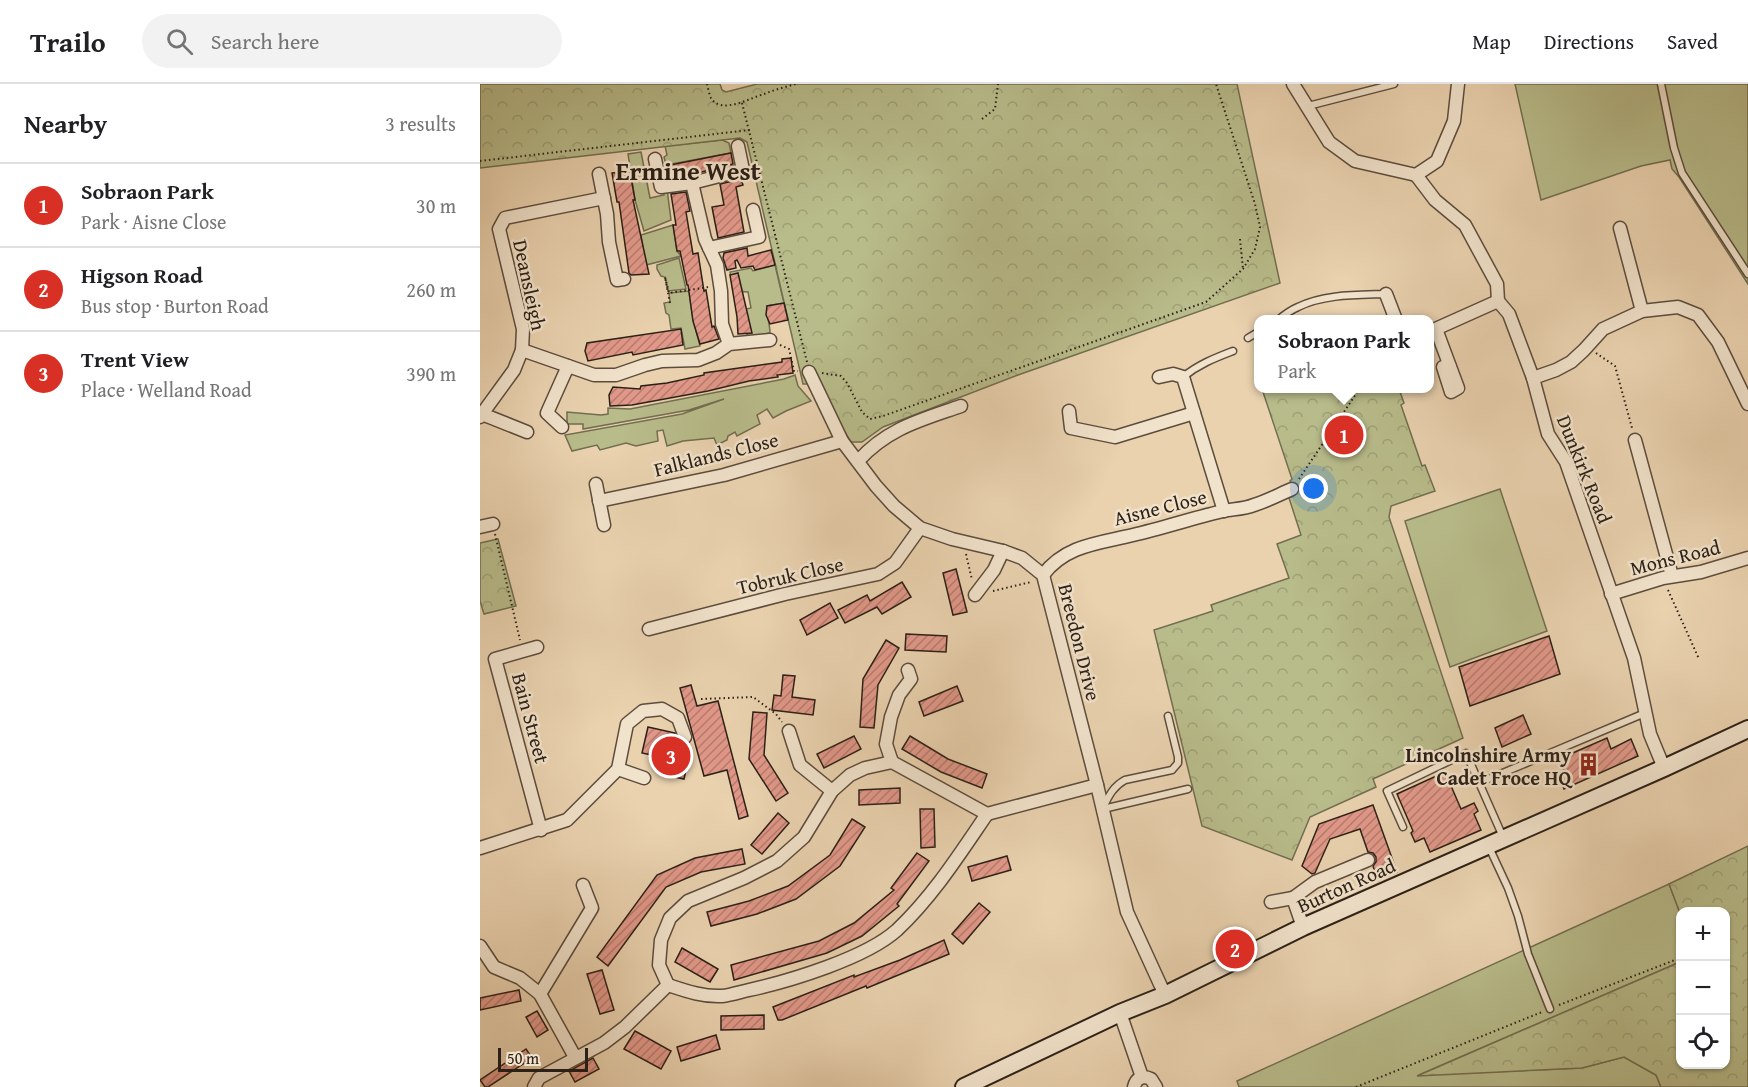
<!DOCTYPE html>
<meta charset="utf-8">
<style>
:root{--surface:#fff;--page:#f2f2f2;--text:#202124;--muted:#757577;--line:#e0e0e0;--accent:#d93025}
body{margin:0;font-family:"Gentium Book Plus",serif;background:var(--page);color:var(--text)}
.controls{position:absolute;right:18px;bottom:18px;display:grid;overflow:hidden;border-radius:12px;box-shadow:0 2px 4px #0004}
.controls button{width:54px;height:54px;display:grid;place-items:center;padding:0;border:0;border-bottom:2px solid var(--line);background:var(--surface);color:var(--text);font:30px sans-serif}
.scale{position:absolute;left:18px;bottom:15px;width:90px;box-sizing:border-box;padding-left:6px;border:3px solid #2c2017;border-top:0;font-size:16px;line-height:21px;white-space:nowrap;color:#2c2017;-webkit-text-stroke:4px #f1e2cb;paint-order:stroke}
.you{position:absolute;left:834px;top:405px;width:21px;height:21px;margin:-15px;border:4px solid #fff;border-radius:50%;background:#1a73e8;box-shadow:0 0 0 9px #1a73e833}
.badge{display:grid;place-items:center;width:39px;height:39px;border-radius:50%;background:var(--accent);color:#fff;font-size:20px;font-weight:700}
.pin{position:absolute;translate:-50% -50%;border:3px solid #fff;box-shadow:0 2px 6px #0006}
.popup{position:absolute;left:774px;top:231px;width:180px;height:78px;box-sizing:border-box;display:grid;place-content:center;border-radius:12px;background:var(--surface);filter:drop-shadow(0 2px 4px #0005);font-size:20px;white-space:nowrap;color:var(--muted)}
.popup b{font-size:22px;color:var(--text)}
.popup::after{content:'';position:absolute;left:50%;top:100%;margin-left:-12px;border:12px solid transparent;border-top-color:var(--surface)}
.list{margin:0;padding:0;list-style:none}
h2{display:flex;justify-content:space-between;align-items:center;height:78px;margin:0;padding:0 24px;font-size:26px}
h2 small{font-size:20px;font-weight:400;color:var(--muted)}
.list li{display:grid;grid-template-columns:39px 1fr auto;gap:18px;align-items:center;box-sizing:border-box;height:84px;padding:0 24px;border-top:2px solid var(--line)}
.list b{display:block;font-size:22px;white-space:nowrap}
.list p{margin:0;font-size:20px;white-space:nowrap;color:var(--muted)}
.list em{font-size:20px;font-style:normal;color:var(--muted)}
.icon{flex:none;width:33px;height:33px;fill:none;stroke:currentColor;stroke-width:2;stroke-linecap:round;stroke-linejoin:round}
.map{position:relative;flex:none;width:1268px;height:1003px;overflow:hidden}
header{display:flex;align-items:center;gap:36px;box-sizing:border-box;height:84px;padding:0 30px;background:var(--surface);border-bottom:2px solid var(--line)}
header strong{font-size:28px}
nav{display:flex;gap:33px;margin-inline-start:auto;font-size:21px}
.search{width:420px;height:54px;background:var(--page);display:flex;align-items:center;gap:15px;box-sizing:border-box;padding:0 21px;border-radius:33px;color:var(--muted);font-size:22px}
main{display:flex}
aside{flex:1;background:var(--surface)}
.map>svg:first-child{display:block}
.green{fill:#b8bb8a;stroke:#726e50;stroke-width:1.5}
.forest{fill:url(#forest-crowns);stroke:#726e50;stroke-width:1.5}
.building{fill:url(#building-hatch);stroke:#2c2017;stroke-width:1.5}
.lines{fill:none;stroke-linecap:round;stroke-linejoin:round}
.lane-casing{stroke:#5c4c3d;stroke-width:9}
.street-casing{stroke:#5c4c3d;stroke-width:15}
.secondary-casing{stroke:#2c2017;stroke-width:20}
.path{stroke:#2c2017;stroke-width:2;stroke-dasharray:1.5 3;stroke-linecap:butt}
.lane{stroke:#f1e2cb;stroke-width:6}
.street{stroke:#f1e2cb;stroke-width:12}
.secondary{stroke:#f1e2cb;stroke-width:16}
.labels{text-anchor:middle;dominant-baseline:central;stroke-width:5;stroke-linejoin:round;paint-order:stroke}
.street-label{font-size:20px;fill:#2c2017;stroke:#f1e2cb}
.poi-label{font-size:20px;font-weight:bold;fill:#2c2017;stroke:#f1e2cb;text-anchor:end}
.district-label{font-size:26px;font-weight:bold;fill:#2c2017;stroke:#f1e2cb}
</style>
<header>
<strong>Trailo</strong>
<div class="search"><svg class="icon" aria-label="search" viewBox="0 0 24 24"><circle cx="10" cy="10" r="6"/><path d="M15 15l6 6"/></svg>Search here</div>
<nav><a>Map</a><a>Directions</a><a>Saved</a></nav>
</header>
<main>
<aside>
<h2>Nearby<small>3 results</small></h2>
<ul class="list">
<li><span class="badge">1</span><div><b>Sobraon Park</b><p>Park · Aisne Close</p></div><em>30 m</em></li>
<li><span class="badge">2</span><div><b>Higson Road</b><p>Bus stop · Burton Road</p></div><em>260 m</em></li>
<li><span class="badge">3</span><div><b>Trent View</b><p>Place · Welland Road</p></div><em>390 m</em></li>
</ul>
</aside>
<div class="map">
<svg width="1268" height="1003" viewBox="0 0 1268 1003">
<defs>
<pattern id="forest-crowns" width="20" height="18" patternUnits="userSpaceOnUse" patternTransform="scale(1.5)"><rect width="20" height="18" fill="#b8bb8a"/><path d="M2 6a3 3 0 1 1 6 0M12 15a3 3 0 1 1 6 0" fill="none" stroke="#9ea076"/></pattern>
<pattern id="building-hatch" width="6" height="6" patternUnits="userSpaceOnUse" patternTransform="scale(1.5)"><rect width="6" height="6" fill="#e29889"/><path d="M-1 1l2-2M0 6l6-6M5 7l2-2" fill="none" stroke="#b77c6f"/></pattern>
</defs>
<rect width="100%" height="100%" fill="#ead2af"/>
<filter id="stains"><feTurbulence type="fractalNoise" baseFrequency=".00333" numOctaves="4"/><feColorMatrix values="0 0 0 0 .2 0 0 0 0 .09 0 0 0 0 .02 0 0 0 .5 -.17"/></filter>
<radialGradient id="worn" r=".72"><stop offset=".6" stop-color="#630" stop-opacity="0"/><stop offset="1" stop-color="#630" stop-opacity=".3"/></radialGradient>
<g class="green">
<polygon points="1035,0 1268,0 1268,200 1199,93 1192,85 1190,76 1161,82 1061,116"/>
<polygon points="242,56 249,59 251,69 186,81 184,73 187,71 185,62"/>
<polygon points="161,68 170,114 184,111 183,105 187,105 191,136 164,147 155,116 148,70"/>
<polygon points="193,141 197,167 201,172 166,181 161,151"/>
<polygon points="199,174 206,205 188,207 185,193 181,192 177,185 177,181"/>
<path d="M295 181 304 219 287 222C286 232 290 239 290 249L269 253 266 249V225L271 224 268 208 253 207 250 188 271 184 273 187Z"/>
<polygon points="209,207 213,235 220,262 205,265 201,244 191,245 189,231 186,229 184,219 190,218 189,209"/>
<polygon points="315,291 318,302 331,317 306,327 293,334 287,325 277,331 280,340 257,352 255,348 248,352 247,356 237,361 234,354 203,357 187,362 183,346 177,347 178,357 156,362 146,359 120,366 117,361 92,367 85,351 202,330 244,315 209,326 103,345 103,340 87,340 87,328 121,331 128,330 128,324 150,325 304,295"/>
<polygon points="1020,405 1067,547 970,583 925,437"/>
<polygon points="1189,800 1200,829 1200,878 939,991 1102,984 1144,973 1176,991 1181,1003 759,1003 757,997"/>
</g>
<g class="forest">
<polygon points="0,0 240,0 242,6 246,8 277,0 757,0 800,199 538,291 403,343 382,358 371,358 360,341 338,300 323,300 267,58 260,54 242,56 0,84"/>
<polygon points="782,305 919,305 924,319 921,321 942,382 945,381 955,407 911,422 909,433 983,654 893,695 896,703 830,733 812,776 722,742 674,546 733,527 731,521 809,494 797,460 821,451 809,414 815,411 810,397 812,395"/>
<polygon points="18,455 36,522 4,530 0,517 0,459"/>
<polygon points="1268,762 1268,1003 1181,1003 1176,991 1144,973 1102,984 937,992 1200,878 1200,980 1246,980 1246,828 1200,829 1189,800"/>
</g>
<g class="building">
<polygon points="251,69 253,80 210,91 187,94 185,82"/>
<polygon points="150,88 155,116 153,116 169,190 151,191 149,189 139,118 137,118 132,89"/>
<polygon points="261,95 263,101 256,103 264,148 238,154 232,123 244,121 240,100"/>
<polygon points="206,108 210,127 206,128 213,170 218,169 224,207 226,206 232,243 234,242 239,255 220,260 213,237 208,201 207,201 200,167 197,167 193,141 196,141 191,110"/>
<polygon points="267,164 268,172 291,166 295,181 275,186 273,182 261,184 257,176 255,177 256,184 247,186 243,174 244,169"/>
<polygon points="258,189 272,249 258,250 257,233 250,191"/>
<polygon points="304,219 308,236 290,240 286,231 287,222"/>
<polygon points="201,245 203,261 153,271 152,268 108,277 105,267 107,259"/>
<polygon points="311,274 313,289 297,291 298,293 269,297 228,307 152,321 130,322 129,311 133,303 160,305 161,302 187,299 224,291 224,289 302,278 302,275"/>
<polygon points="476,485 487,528 473,531 463,489"/>
<polygon points="422,498 431,513 402,530 397,523 365,539 358,526 387,511 390,517"/>
<polygon points="350,519 358,534 327,551 320,536"/>
<polygon points="426,550 467,552 466,568 425,566"/>
<polygon points="1069,552 1080,590 990,622 979,583"/>
<polygon points="406,556 419,564 398,601 394,644 380,643 383,595"/>
<polygon points="303,591 315,592 312,613 335,616 333,631 292,626 294,611 301,612"/>
<polygon points="211,601 217,622 238,617 268,732 259,735 247,686 224,692 200,604"/>
<polygon points="477,602 483,617 444,632 439,618"/>
<polygon points="273,628 287,629 284,671 308,709 296,717 269,675"/>
<polygon points="1043,631 1051,650 1022,663 1015,644"/>
<polygon points="168,643 195,649 191,663 210,668 204,695 181,690 185,674 162,669"/>
<polygon points="374,652 381,665 344,684 337,670"/>
<polygon points="430,652 468,675 507,690 502,704 461,688 422,665"/>
<polygon points="1127,654 1131,665 1151,655 1158,672 1084,705 1078,690 1084,687 1079,675"/>
<polygon points="965,688 981,725 994,719 998,727 994,730 1001,746 950,768 944,754 935,758 931,749 933,747 917,710"/>
<polygon points="420,704 420,719 379,721 379,706"/>
<polygon points="893,721 917,788 897,795 893,782 896,778 896,773 893,769 888,768 880,745 850,755 835,789 832,790 822,782 839,740"/>
<polygon points="440,725 454,725 455,763 441,764"/>
<polygon points="298,729 309,739 282,770 271,761"/>
<polygon points="372,735 385,743 360,782 316,815 277,830 231,842 227,828 269,817 308,802 350,771"/>
<polygon points="262,765 265,780 221,788 186,803 128,882 117,873 177,791 215,774"/>
<polygon points="437,769 449,777 417,820 419,822 382,852 347,869 254,896 251,881 339,857 374,839 414,806 411,804"/>
<polygon points="527,772 531,786 492,797 488,783"/>
<polygon points="499,819 510,828 483,860 472,850"/>
<polygon points="464,856 469,870 387,904 386,902 302,936 298,936 293,923 374,891 374,893 420,876"/>
<polygon points="202,864 238,885 230,898 195,878"/>
<polygon points="122,886 134,926 120,930 107,890"/>
<polygon points="39,906 41,917 0,926 0,914"/>
<polygon points="57,927 68,946 57,953 46,933"/>
<polygon points="284,931 284,945 241,946 241,932"/>
<polygon points="155,947 191,967 181,985 144,965"/>
<polygon points="236,951 240,965 201,977 197,963"/>
<polygon points="46,965 52,974 8,1003 5,1003 0,996"/>
<polygon points="113,974 119,985 95,998 89,987"/>
</g>
<g class="lines">
<defs>
<g id="lane">
<polyline points="1181,0 1194,64 1202,89 1268,190"/>
<polyline points="828,22 914,0"/>
<path d="M798 236C804 231 811 226 818 223 844 210 877 211 906 210"/>
<polyline points="768,254 778,248"/>
<path d="M703 293C719 280 735 274 753 267"/>
<polyline points="999,699 1165,629"/>
<path d="M624 722C629 711 634 702 645 696L692 686 698 679V673L688 632"/>
<polyline points="623,725 708,705"/>
<polyline points="923,743 907,707 986,669 1023,753"/>
<polyline points="1008,761 1028,804 1038,832 1048,870 1070,925"/>
</g>
<g id="street">
<polyline points="813,0 849,58 875,77 936,91 957,77 974,37 978,0"/>
<polyline points="175,75 181,103 212,99 225,155 237,181 241,207 242,240 249,260"/>
<polyline points="119,90 127,130 129,158 137,196 144,195"/>
<polyline points="936,91 955,116 985,141 1017,200 1018,217 1029,230 1053,294 1068,350 1086,378 1154,574 1170,650 1184,684"/>
<polyline points="212,99 263,86 258,62"/>
<polyline points="1140,144 1162,227"/>
<polyline points="229,164 279,153 273,126"/>
<polyline points="906,210 916,236"/>
<polyline points="956,245 978,304 971,308 963,283 970,282"/>
<polyline points="951,247 1018,217"/>
<polyline points="42,266 114,291 136,291 165,281 182,277 218,276 236,269 249,260 290,256"/>
<polyline points="329,288 362,357 396,402 414,422 440,444 472,455 523,467 542,474 563,491 617,701 647,828 685,911"/>
<polyline points="679,293 693,290 703,293 744,427"/>
<polyline points="1053,294 1076,286 1091,278 1104,266 1123,245 1162,227 1198,223 1218,231 1238,258 1268,320"/>
<polyline points="589,327 591,344 635,353 714,329"/>
<polyline points="2,330 34,286 42,266 43,245 19,145 25,134 124,114"/>
<polyline points="0,333 2,330 47,348"/>
<polyline points="82,343 67,329 88,282"/>
<polyline points="1155,356 1192,492"/>
<path d="M378 377C408 344 441 336 481 322"/>
<polyline points="116,400 124,441"/>
<polyline points="119,417 244,391 362,357"/>
<polyline points="0,443 13,440"/>
<path d="M563 491C585 461 620 459 653 451 683 444 713 434 743 427 753 425 764 425 774 421 787 417 800 410 812 405"/>
<polyline points="1131,510 1183,494 1221,488 1268,474"/>
<polyline points="495,511 514,486 523,467"/>
<polyline points="169,545 305,510 398,490 415,479 440,444"/>
<polyline points="57,563 15,575 61,746"/>
<polyline points="309,647 320,681 352,707"/>
<polyline points="412,678 406,660 411,633 419,611 431,595 428,586"/>
<polyline points="138,685 164,694"/>
<polyline points="507,730 617,701"/>
<polyline points="0,764 87,736 138,685 147,640 163,627 182,625 198,634 205,653"/>
<polyline points="791,818 813,814"/>
<polyline points="823,843 813,814 835,798 888,776"/>
<polyline points="0,862 14,883 40,894 60,910 95,973"/>
<polyline points="188,901 179,881 181,856 190,834 208,817 264,794 297,777 324,753 352,707 370,691 385,684 412,678 507,730"/>
<path d="M188 901C206 907 223 913 242 912 251 911 260 908 269 906 310 897 386 874 417 846 453 812 479 771 507 730"/>
<polyline points="60,910 112,824 103,801"/>
<polyline points="640,929 662,993"/>
<polyline points="54,1003 59,994 124,959 145,943 188,901"/>
<path d="M654 1003C656 994 663 991 671 995L676 1003"/>
</g>
<polyline id="secondary" points="484,1003 640,929 685,911 823,843 1184,684 1268,645"/>
</defs>
<use href="#lane" class="lane-casing"/>
<use href="#street" class="street-casing"/>
<use href="#secondary" class="secondary-casing"/>
<g class="path">
<path d="M227 0C228 4 229 10 231 14 241 31 270 14 284 10 294 6 305 3 316 0"/>
<polyline points="262,19 327,278"/>
<polyline points="502,35 515,25 518,0"/>
<polyline points="0,77 270,46"/>
<polyline points="760,155 763,185"/>
<polyline points="190,219 185,193 189,209 229,203"/>
<polyline points="300,261 309,265 314,287 318,287"/>
<polyline points="1116,269 1135,282 1152,344"/>
<polyline points="342,289 361,292 367,299 382,328 390,335 403,332 726,218 763,185 775,165 780,143 775,120 736,0"/>
<polyline points="819,395 880,304"/>
<polyline points="15,450 40,556"/>
<polyline points="486,470 492,496"/>
<polyline points="1188,506 1219,575"/>
<polyline points="513,507 551,498"/>
<polyline points="221,615 273,613 296,630 302,638"/>
<polyline points="1079,921 1200,874"/>
<polyline points="876,1003 1062,928"/>
</g>
<use href="#lane" class="lane"/>
<use href="#street" class="street"/>
<use href="#secondary" class="secondary"/>
</g>
<defs>
<symbol id="building-bare" viewBox="-9 -9 18 18"><path d="M-4-6H4V6H1V3H-1V6H-4ZM-2.5-4.3h1.7v1.8h-1.7ZM.8-4.3h1.7v1.8H.8ZM-2.5-1h1.7V.8h-1.7ZM.8-1h1.7V.8H.8Z" fill="#8f2418" stroke="#f1e2cb" stroke-width="2.5" paint-order="stroke"/></symbol>
</defs>
<g fill-rule="evenodd">
<use href="#building-bare" x="1092" y="664" width="33" height="33"/>
</g>
<g class="labels">
<g class="street-label">
<text transform="translate(50 201) rotate(78)">Deansleigh</text>
<text transform="translate(236 370) rotate(-14)">Falklands Close</text>
<text transform="translate(1105 385) rotate(68)">Dunkirk Road</text>
<text transform="translate(680 423) rotate(-14)">Aisne Close</text>
<text transform="translate(1195 473) rotate(-14)">Mons Road</text>
<text transform="translate(310 491) rotate(-13)">Tobruk Close</text>
<text transform="translate(600 558) rotate(76)">Breedon Drive</text>
<text transform="translate(51 634) rotate(75)">Bain Street</text>
<text transform="translate(866 801) rotate(-24)">Burton Road</text>
</g>
<g class="poi-label">
<text x="1091" y="670">Lincolnshire Army<tspan x="1091" dy="23">Cadet Froce HQ</tspan></text>
</g>
<g class="district-label">
<text x="208" y="86">Ermine West</text>
</g>
</g>
<rect width="100%" height="100%" filter="url(#stains)"/>
<rect width="100%" height="100%" fill="url(#worn)"/>
</svg>
<div class="controls">
<button>+</button>
<button>−</button>
<button><svg class="icon" aria-label="locate" viewBox="0 0 24 24"><circle cx="12" cy="12" r="6"/><path d="M12 2v4M12 18v4M2 12h4M18 12h4"/></svg></button>
</div>
<div class="scale">50 m</div>
<div class="you"></div>
<div class="pin badge" style="left:864px;top:351px">1</div>
<div class="popup"><b>Sobraon Park</b>Park</div>
<div class="pin badge" style="left:755px;top:865px">2</div>
<div class="pin badge" style="left:191px;top:672px">3</div>
</div>
</main>
